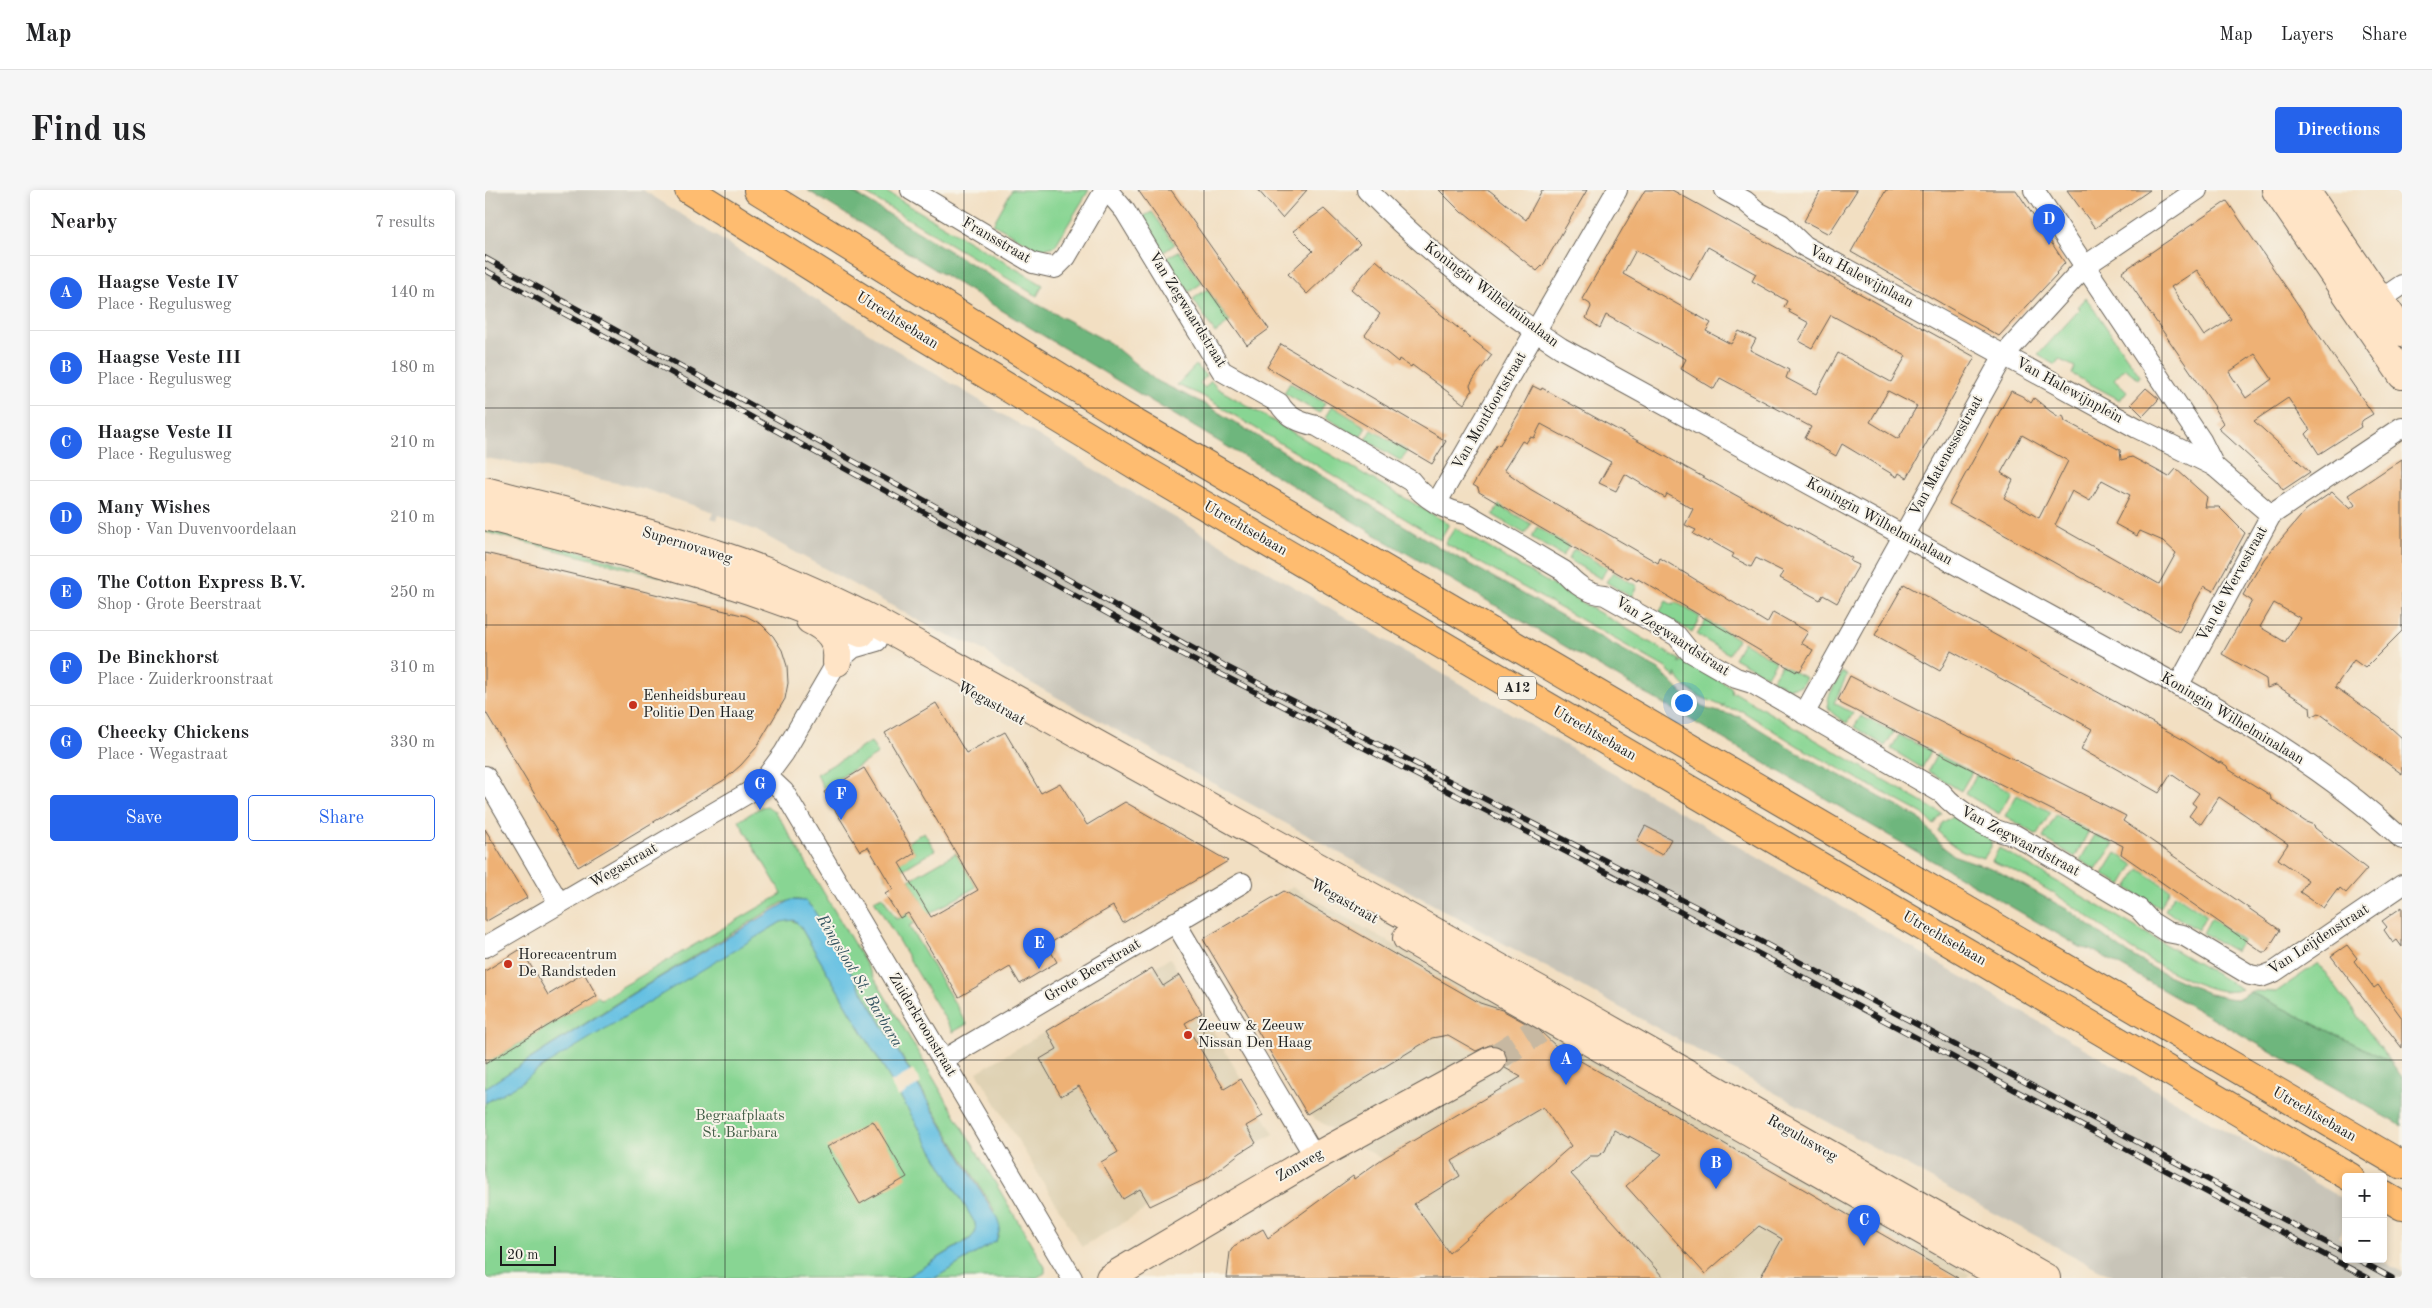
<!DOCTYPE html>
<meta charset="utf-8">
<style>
:root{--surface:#fff;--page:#f6f6f6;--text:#202124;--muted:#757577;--line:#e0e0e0;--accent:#2563eb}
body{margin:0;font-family:"Old Standard TT",serif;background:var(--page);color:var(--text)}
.controls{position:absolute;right:15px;bottom:15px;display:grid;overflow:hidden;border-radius:5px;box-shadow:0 2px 8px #0003}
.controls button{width:45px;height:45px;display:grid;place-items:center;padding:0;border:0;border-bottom:1px solid var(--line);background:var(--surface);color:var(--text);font:25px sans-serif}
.scale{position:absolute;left:15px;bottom:12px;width:56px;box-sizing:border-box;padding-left:5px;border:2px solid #1c1c1c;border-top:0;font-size:14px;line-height:18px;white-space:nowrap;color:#1c1c1c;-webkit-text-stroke:4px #f7f3e8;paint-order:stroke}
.you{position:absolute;left:1198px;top:512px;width:18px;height:18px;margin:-12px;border:4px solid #fff;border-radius:50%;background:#1a73e8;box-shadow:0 0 0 8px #1a73e833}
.badge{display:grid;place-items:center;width:32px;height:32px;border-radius:50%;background:var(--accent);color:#fff;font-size:16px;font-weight:700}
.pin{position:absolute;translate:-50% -41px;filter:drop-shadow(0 1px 2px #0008)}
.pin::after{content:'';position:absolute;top:26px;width:18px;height:15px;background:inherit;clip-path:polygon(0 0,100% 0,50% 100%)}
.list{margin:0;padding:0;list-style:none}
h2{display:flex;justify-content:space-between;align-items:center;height:65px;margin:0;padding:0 20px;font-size:21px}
h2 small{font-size:16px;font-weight:400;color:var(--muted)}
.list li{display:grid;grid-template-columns:32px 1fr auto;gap:15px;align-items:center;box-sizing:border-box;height:75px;padding:0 20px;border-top:1px solid var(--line)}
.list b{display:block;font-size:19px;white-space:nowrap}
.list p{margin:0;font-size:16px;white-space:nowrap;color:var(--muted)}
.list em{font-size:16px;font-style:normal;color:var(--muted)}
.actions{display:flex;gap:10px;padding:15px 20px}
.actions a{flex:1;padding:11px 0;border:1px solid var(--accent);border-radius:5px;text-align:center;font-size:18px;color:var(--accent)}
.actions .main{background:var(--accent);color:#fff}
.map{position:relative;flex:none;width:1917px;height:1088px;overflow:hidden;border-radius:5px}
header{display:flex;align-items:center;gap:30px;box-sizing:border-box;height:70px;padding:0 25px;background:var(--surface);border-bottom:1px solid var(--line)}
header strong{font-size:24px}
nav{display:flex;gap:28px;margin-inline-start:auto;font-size:18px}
.intro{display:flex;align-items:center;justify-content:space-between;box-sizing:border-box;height:120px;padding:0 30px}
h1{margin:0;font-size:35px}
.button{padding:12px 22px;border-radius:5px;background:var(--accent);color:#fff;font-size:18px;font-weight:700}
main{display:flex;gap:30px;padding:0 30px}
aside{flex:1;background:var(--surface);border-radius:5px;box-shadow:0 2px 8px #0003}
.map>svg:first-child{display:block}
.built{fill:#dfd2b4}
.industrial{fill:#c8c4b8}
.green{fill:#88d593;stroke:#527858}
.forest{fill:#6eb67d;stroke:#45694c}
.water{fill:#64c0e2;stroke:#406e7f}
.pier{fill:#f2dfc2}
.building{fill:#eeb174;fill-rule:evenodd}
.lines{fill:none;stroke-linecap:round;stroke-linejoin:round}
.secondary-tunnel{stroke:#c7b8a1;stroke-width:28;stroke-dasharray:28 14;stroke-linecap:butt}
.street-casing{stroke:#676056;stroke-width:22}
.secondary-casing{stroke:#676056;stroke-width:30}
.highway-casing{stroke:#676056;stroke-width:30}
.street{stroke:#fff;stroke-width:20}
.secondary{stroke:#ffe4c6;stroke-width:28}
.highway{stroke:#febc70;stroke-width:28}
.rail-casing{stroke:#1c1c1c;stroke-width:5.5}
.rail{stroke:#f7f3e8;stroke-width:4;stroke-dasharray:11;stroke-linecap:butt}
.grid{fill:none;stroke:#1c1c1c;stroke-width:1;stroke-opacity:0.55}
.poi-dot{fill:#c8321e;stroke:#f7f3e8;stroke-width:2}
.labels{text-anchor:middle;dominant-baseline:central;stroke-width:4;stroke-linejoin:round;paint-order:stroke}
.shield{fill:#f7f3e8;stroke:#5e5c59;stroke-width:1}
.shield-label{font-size:14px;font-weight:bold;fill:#1c1c1c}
.street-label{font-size:15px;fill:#1c1c1c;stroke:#f7f3e8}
.poi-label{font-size:15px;fill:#1c1c1c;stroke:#f7f3e8;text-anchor:start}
.park-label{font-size:15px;fill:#425d46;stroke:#f7f3e8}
.water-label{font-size:16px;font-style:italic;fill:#355561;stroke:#f7f3e8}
</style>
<header>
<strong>Map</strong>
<nav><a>Map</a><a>Layers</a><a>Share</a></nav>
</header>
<div class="intro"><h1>Find us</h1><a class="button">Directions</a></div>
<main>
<aside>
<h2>Nearby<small>7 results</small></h2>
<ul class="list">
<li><span class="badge">A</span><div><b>Haagse Veste IV</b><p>Place · Regulusweg</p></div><em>140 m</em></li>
<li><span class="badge">B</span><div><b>Haagse Veste III</b><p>Place · Regulusweg</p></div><em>180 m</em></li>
<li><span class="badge">C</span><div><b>Haagse Veste II</b><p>Place · Regulusweg</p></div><em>210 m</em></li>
<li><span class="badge">D</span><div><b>Many Wishes</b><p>Shop · Van Duvenvoordelaan</p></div><em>210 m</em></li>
<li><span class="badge">E</span><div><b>The Cotton Express B.V.</b><p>Shop · Grote Beerstraat</p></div><em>250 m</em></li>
<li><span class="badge">F</span><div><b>De Binckhorst</b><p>Place · Zuiderkroonstraat</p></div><em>310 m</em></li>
<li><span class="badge">G</span><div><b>Cheecky Chickens</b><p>Place · Wegastraat</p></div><em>330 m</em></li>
</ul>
<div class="actions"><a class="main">Save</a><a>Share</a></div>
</aside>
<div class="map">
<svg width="1917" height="1088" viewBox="0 0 1917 1088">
<rect width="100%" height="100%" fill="#f7f3e8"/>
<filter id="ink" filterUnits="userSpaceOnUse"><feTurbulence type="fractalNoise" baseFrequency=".02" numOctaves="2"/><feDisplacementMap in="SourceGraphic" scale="10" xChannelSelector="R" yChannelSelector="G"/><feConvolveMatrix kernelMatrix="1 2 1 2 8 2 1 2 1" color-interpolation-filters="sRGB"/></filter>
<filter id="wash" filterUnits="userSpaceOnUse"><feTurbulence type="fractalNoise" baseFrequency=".0096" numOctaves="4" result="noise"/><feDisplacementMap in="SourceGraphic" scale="20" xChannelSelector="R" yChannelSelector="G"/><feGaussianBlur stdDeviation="1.12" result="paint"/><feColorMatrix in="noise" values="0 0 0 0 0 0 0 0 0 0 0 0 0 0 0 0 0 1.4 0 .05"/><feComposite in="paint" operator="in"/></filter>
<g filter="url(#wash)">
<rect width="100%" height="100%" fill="#f2dfc2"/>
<g class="built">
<polygon points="807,697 982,796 1485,1084 1481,1088 982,1088 897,969 822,924 718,749"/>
<polygon points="685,768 789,944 755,963 721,989 683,1006 597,1057 492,882"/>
</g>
<polygon class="industrial" points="0,0 158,0 406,157 665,313 1861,1011 1861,1033 1853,1047 1861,1052 1861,1069 1893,1069 1917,1082 1917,1088 1630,1088 1508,1023 515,476 503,463 491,456 456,443 272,341 234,325 232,330 226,328 228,322 160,299 61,278 0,268"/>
<g class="green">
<polygon points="375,0 398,0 558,95 552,106"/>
<polygon points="527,0 604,0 570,56 554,60 508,34"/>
<polygon points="667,22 690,54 679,62 657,27"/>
<polygon points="694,61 717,93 704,102 682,67"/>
<polygon points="722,99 745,132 730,143 708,109"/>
<polygon points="1601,108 1655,186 1653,189 1640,178 1629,189 1642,201 1635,210 1587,184 1590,177 1574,169 1570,175 1553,165 1595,119 1593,117"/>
<polygon points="711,175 721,186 715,193 720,198 726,191 732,198 964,334 955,350 716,205 692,195"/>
<polygon points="805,193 840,213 834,223 799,203"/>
<polygon points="847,216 881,237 875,248 840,227"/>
<polygon points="887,240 922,261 916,271 881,250"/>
<polygon points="1014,315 1046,334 1040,344 1008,325"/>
<polygon points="0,333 197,392 0,342"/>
<polygon points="1052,337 1084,356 1078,366 1046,347"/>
<path d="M970 338 1195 470 1194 473 1199 470 1246 497 1247 504 1249 502 1457 624 1449 635 1438 624 1313 556 1257 521 1237 517 1240 514 1237 516C1221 509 1197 501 1191 483V489L1181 478 960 353Z"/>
<polygon points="1089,359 1122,378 1116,389 1083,369"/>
<polygon points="1128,382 1152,396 1146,407 1121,392"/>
<polygon points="1181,411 1188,415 1191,412 1215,427 1207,442 1174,423"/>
<polygon points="1221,430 1253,449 1244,464 1212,445"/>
<polygon points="1258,452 1291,471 1282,486 1249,468"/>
<polygon points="1296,475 1321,488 1316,496 1303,498 1287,490"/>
<path d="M1357 482 1362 485 1349 513 1368 523 1362 533C1331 516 1343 509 1357 482Z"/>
<polygon points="1376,526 1409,542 1400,556 1369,537"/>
<polygon points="1414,545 1446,561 1437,578 1406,559"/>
<polygon points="386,552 393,564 338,598 332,584"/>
<polygon points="1452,564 1487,582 1476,601 1443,581"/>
<polygon points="1491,585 1526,602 1514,624 1481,604"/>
<polygon points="1532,605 1566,622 1552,645 1520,626"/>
<path d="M282 616 289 621 297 632 560 1077V1083L551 1088H450L511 1051 514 1043 509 1020 328 719C320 707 309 709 297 713L141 807 0 898V874L112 806 116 809 297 704 254 631 276 617Z"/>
<polygon points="1571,625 1604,641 1590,667 1558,648"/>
<path d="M1468 626 1506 649V657L1499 668C1479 663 1466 657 1453 641L1457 633Z"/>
<polygon points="439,642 450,660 402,689 398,682 430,663 423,652"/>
<polygon points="1610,645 1629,654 1611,680 1595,670"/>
<path d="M1514 658 1757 799C1732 812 1661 769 1639 754 1625 743 1611 732 1597 722 1569 703 1538 684 1507 671Z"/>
<polygon points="471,663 491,697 424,736 482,834 468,842 389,710 397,706 411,729 415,728 438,714 424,690"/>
<polygon points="1631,663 1649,675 1637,695 1618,684"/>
<polygon points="1654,679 1685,700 1675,718 1642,698"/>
<polygon points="1690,704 1721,725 1713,740 1680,720"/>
<polygon points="1726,728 1757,750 1751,762 1718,743"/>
<path d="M303 729 313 733 490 1033 491 1039 489 1046 420 1088H0V913C33 895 62 873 93 854 161 813 228 772 296 732Z"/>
<polygon points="1833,773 1906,872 1765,802 1766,801 1791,802"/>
</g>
<path class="forest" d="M322 0H364L550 113 625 153 670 190 718 213 954 357 1174 480 1198 504 1222 519 1255 527 1313 563 1434 628 1458 657 1470 666 1509 679 1585 721 1636 759 1673 781 1725 804 1742 808 1752 809 1765 802 1906 872 1917 887V936L1611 762 1595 757C1169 508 741 262 322 0Z"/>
<polygon class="water" points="306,710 320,711 328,719 512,1028 515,1038 511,1051 450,1088 420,1088 485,1049 491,1042 490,1033 315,736 309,730 296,732 54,879 34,894 0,913 0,898 152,801"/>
<polygon class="pier" points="428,880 436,893 413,907 405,893"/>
<g id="blocks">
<g class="building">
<polygon points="653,0 686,0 784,139 762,155"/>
<polygon points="773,0 822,0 797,28"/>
<polygon points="954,0 1004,0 1041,30 1057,0 1102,0 1059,74 1052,81 980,23 977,23"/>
<path d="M1160 0H1187L1490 167 1422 288 1414 283 1412 287 1357 254 1351 266 1320 248 1326 237 1235 188 1229 199 1196 179 1201 169 1121 125 1115 138 1101 128 1106 117 1105 114 1097 109ZM1223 57 1271 84 1267 91 1302 111 1299 117 1305 120 1304 122 1324 133 1314 151 1327 158 1346 125 1421 166 1406 192 1353 163 1331 204 1301 188 1304 180 1265 160 1271 149 1254 141 1246 154 1221 141 1226 133 1138 84 1151 60 1205 90ZM1403 201 1432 216 1413 249 1385 232Z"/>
<polygon points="1336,0 1372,0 1344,44 1319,31"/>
<polygon points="1401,0 1531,0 1580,73 1571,83 1572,84 1514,146 1366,62"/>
<polygon points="1582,0 1665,0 1610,38"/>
<path d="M1742 11 1888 224 1878 230 1875 234 1876 237 1834 264 1821 244 1825 240 1803 208 1769 231 1825 282 1798 300 1793 293 1733 238 1738 233 1729 218 1730 217 1637 82ZM1712 80 1746 129 1719 146 1686 97ZM1770 164 1787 189 1761 208 1744 182Z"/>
<polygon points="839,19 875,54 822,104 803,84 828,61 808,41"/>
<polygon points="891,70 924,99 1007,165 990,187 985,195 987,201 979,214 927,175 926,177 914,169 913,172 880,145 895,124 866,99"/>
<polygon points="796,154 961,251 947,274 782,177"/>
<polygon points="1048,196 1056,200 1057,198 1303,334 1304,333 1367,368 1365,371 1374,375 1352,413 1338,405 1335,410 1295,388 1299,382 1271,368 1266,377 1247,367 1249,364 1224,350 1223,352 1208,344 1211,340 1200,335 1208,319 1182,304 1180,308 1140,284 1131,301 1114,293 1126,272 1056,234 1049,248 1045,247 1041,253 1037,251 1019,280 1045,299 1173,373 1175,368 1282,433 1288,422 1323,442 1316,453 1328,460 1315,481 1312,480 1311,482 1153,389 1152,391 1146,387 1143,389 994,302 993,298 988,295 1012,254 1014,256 1033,225"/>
<polygon points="1661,198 1674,209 1658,226 1646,214"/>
<path d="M1526 201 1537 206 1546 213 1549 208 1565 221 1574 227 1578 225 1580 231 1635 260 1636 270 1647 267 1684 287 1691 279 1722 307 1720 317H1734L1760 343 1728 401 1719 396 1694 442 1464 314ZM1537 245 1583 271 1554 328 1519 308 1528 290 1516 283ZM1617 290 1645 305 1630 334 1652 346 1655 341 1678 351 1691 363 1674 394 1570 335 1587 301 1605 311Z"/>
<path d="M1917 269V441L1880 478 1869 470 1850 497 1895 528 1917 548V584L1834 523 1826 527 1825 517 1791 495 1782 498 1781 489 1737 464 1767 411 1758 405 1779 369 1821 320 1847 302 1865 319 1870 315 1863 305ZM1789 413 1815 428 1800 452 1775 437Z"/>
<polygon points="0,363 261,426 276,434 288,446 297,460 302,476 303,493 300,509 271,558 256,575 239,590 93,677 0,521"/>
<polygon points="1419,394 1695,548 1734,573 1736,572 1742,576 1743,579 1785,605 1786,609 1821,632 1829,635 1830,638 1882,679 1861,703 1855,698 1853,701 1852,699 1838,718 1815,702 1823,690 1793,669 1803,654 1734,607 1716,634 1704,626 1711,616 1707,613 1714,603 1686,584 1674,603 1596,559 1607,539 1466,461 1455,481 1390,445"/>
<polygon points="1365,486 1641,626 1638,631 1795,740 1781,762 1777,762 1636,664 1638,656 1355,513 1356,511 1353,510"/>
<polygon points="451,513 481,563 520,542 556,603 575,593 602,635 640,612 743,671 638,733 628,716 595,735 562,755 572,772 535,794 525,777 474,807 423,723 415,728 400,704 408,699 383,657 375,661 339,602 379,578 430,663 414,673 446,727 493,700 400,543"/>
<polygon points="1160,636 1186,649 1177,665 1152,651"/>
<polygon points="0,639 42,708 0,732"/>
<path d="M799 701 995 813 1017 820 1055 841 1073 858 1473 1088H1275L1297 1049 1274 1036 1220 1084 1141 996 1177 964 1144 946V948L1129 940 1120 961 1113 966H1105L1086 984 1179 1088H742L745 1062 749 1056 778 1039 783 1048 868 986 869 989 897 969 1036 887 1020 878 1023 871 1021 863 1015 856 1007 854 991 861 963 845 947 848 822 924 718 749ZM1058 917 1086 956 964 1063 929 1014 975 986 967 971Z"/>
<polygon points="1917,717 1917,757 1912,750 1908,753 1899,740 1902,737 1897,731"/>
<polygon points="1862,755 1872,768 1869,771 1889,798 1893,795 1917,828 1917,858 1846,766"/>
<polygon points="36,759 63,805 99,783 112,806 0,874 0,781"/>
<polygon points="667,778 678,796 695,785 717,823 700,833 739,899 756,889 778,926 761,936 771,953 755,963 721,989 665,1016 655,999 638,1009 616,972 633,962 594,896 576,906 555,869 572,859 562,841"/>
<polygon points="388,931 422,987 375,1014 342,957"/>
</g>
</g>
</g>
<g filter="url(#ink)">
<use href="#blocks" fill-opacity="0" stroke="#676056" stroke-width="1"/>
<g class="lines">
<polyline class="secondary-tunnel" points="1007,870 1054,840"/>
<defs>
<g id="street">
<polyline points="426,0 548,73 570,78 581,67 620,0"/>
<path d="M622 0 640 21 737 181 794 213C802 228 817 233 832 236L926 291C938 307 961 322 982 324L1079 381C1091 395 1102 403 1120 405L1192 446 1204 461 1251 488 1267 493 1457 603C1471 620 1508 643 1530 645L1654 719 1666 732 1682 742 1698 745 1765 785 1776 787 1789 782 1917 695"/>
<path d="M882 0C941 60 1006 113 1076 158 1237 245 1397 334 1558 422 1681 490 1813 552 1917 649"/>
<polyline points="1240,0 1260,11 1273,22 1296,34 1319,56 1652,238 1729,276 1786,325"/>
<polyline points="1549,0 1716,250 1729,276"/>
<polyline points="1895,110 1917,95"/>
<polyline points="952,312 1132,0"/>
<polyline points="1693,496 1786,325 1917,237"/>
<polyline points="1319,524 1519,165 1600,76 1712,0"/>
<polyline points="0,586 74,713"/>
<polyline points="282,586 299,602 587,1088"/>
<polyline points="690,732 830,967"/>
<polyline points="0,757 268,600 282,586 299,563 352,472 368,458 392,451"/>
<polyline points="458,870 757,693"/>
</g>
<g id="secondary">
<polyline points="1791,0 1917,185"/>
<polyline points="1820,0 1917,142"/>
<path d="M0 301C80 322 160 340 238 366 292 384 345 408 395 434L1096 823 1561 1088"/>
<path d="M0 326C128 358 254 390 376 443"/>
<path d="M325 430C344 439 354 450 352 472"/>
<polyline points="922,748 1521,1088"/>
<polyline points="625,1088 830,967 1007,870"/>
</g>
<g id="highway">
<polyline points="204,0 405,126 654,277 1865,987"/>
<polyline points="273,0 636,225 1917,975"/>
<polyline points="1898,1005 1917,1016"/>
</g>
</defs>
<use href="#street" class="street-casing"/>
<use href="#secondary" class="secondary-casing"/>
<use href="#highway" class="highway-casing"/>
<use href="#street" class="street"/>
<use href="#secondary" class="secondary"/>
<use href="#highway" class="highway"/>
<defs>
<g id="rail">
<polyline points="0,68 742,477 1215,719 1861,1063"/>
<polyline points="0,80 687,459 1126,685 1883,1088"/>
<polyline points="1872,1069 1907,1088"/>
</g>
</defs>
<use href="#rail" class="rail-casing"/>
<use href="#rail" class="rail"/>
</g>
</g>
<path class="grid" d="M240 0V1088M479 0V1088M719 0V1088M958 0V1088M1198 0V1088M1438 0V1088M1677 0V1088M0 218H1917M0 435H1917M0 653H1917M0 870H1917"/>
<g class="poi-dot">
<circle cx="148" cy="515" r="5"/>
<circle cx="23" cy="774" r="5"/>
<circle cx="703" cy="845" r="5"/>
</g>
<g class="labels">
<rect class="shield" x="1013" y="486.5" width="38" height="23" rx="4"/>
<g class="shield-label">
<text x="1032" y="498">A12</text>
</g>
<g class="street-label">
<text transform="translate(511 51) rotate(30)">Fransstraat</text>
<text transform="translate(1376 87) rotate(28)">Van Halewijnlaan</text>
<text transform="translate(1006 105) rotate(37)">Koningin Wilhelminalaan</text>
<text transform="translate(702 120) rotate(58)">Van Zegwaardstraat</text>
<text transform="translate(412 131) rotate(32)">Utrechtsebaan</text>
<text transform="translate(1584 201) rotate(29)">Van Halewijnplein</text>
<text transform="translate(1005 221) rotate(-60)">Van Montfoortstraat</text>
<text transform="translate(1462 266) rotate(-61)">Van Matenessestraat</text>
<text transform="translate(1394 332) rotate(29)">Koningin Wilhelminalaan</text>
<text transform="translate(760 339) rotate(30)">Utrechtsebaan</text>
<text transform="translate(202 356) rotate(17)">Supernovaweg</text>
<text transform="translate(1748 394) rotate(-61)">Van de Wervestraat</text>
<text transform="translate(1187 447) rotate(33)">Van Zegwaardstraat</text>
<text transform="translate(506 514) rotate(29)">Wegastraat</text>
<text transform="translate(1747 529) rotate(31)">Koningin Wilhelminalaan</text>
<text transform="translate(1109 544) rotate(30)">Utrechtsebaan</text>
<text transform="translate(1535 652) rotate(28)">Van Zegwaardstraat</text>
<text transform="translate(139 676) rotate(-30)">Wegastraat</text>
<text transform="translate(859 712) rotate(30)">Wegastraat</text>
<text transform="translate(1459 749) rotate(30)">Utrechtsebaan</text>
<text transform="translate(1834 750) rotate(-33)">Van Leijdenstraat</text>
<text transform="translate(608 781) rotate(-31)">Grote Beerstraat</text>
<text transform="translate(437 835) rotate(59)">Zuiderkroonstraat</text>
<text transform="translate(1829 925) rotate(30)">Utrechtsebaan</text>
<text transform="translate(1317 949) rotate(30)">Regulusweg</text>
<text transform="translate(815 976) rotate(-30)">Zonweg</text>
</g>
<g class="poi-label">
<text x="158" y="506">Eenheidsbureau<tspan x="158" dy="17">Politie Den Haag</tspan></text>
<text x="33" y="765">Horecacentrum<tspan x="33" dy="17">De Randsteden</tspan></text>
<text x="713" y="836">Zeeuw &amp; Zeeuw<tspan x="713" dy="17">Nissan Den Haag</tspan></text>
</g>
<g class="park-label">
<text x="255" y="926">Begraafplaats<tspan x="255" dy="17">St. Barbara</tspan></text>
</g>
<g class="water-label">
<text transform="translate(374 791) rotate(59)">Ringsloot St. Barbara</text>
</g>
</g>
</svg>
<div class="controls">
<button>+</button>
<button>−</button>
</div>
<div class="scale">20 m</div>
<div class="you"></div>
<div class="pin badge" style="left:1081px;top:895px">A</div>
<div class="pin badge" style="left:1231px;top:999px">B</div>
<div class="pin badge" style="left:1379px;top:1056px">C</div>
<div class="pin badge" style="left:1564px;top:55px">D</div>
<div class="pin badge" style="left:554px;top:779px">E</div>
<div class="pin badge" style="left:356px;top:630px">F</div>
<div class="pin badge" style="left:275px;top:620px">G</div>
</div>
</main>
